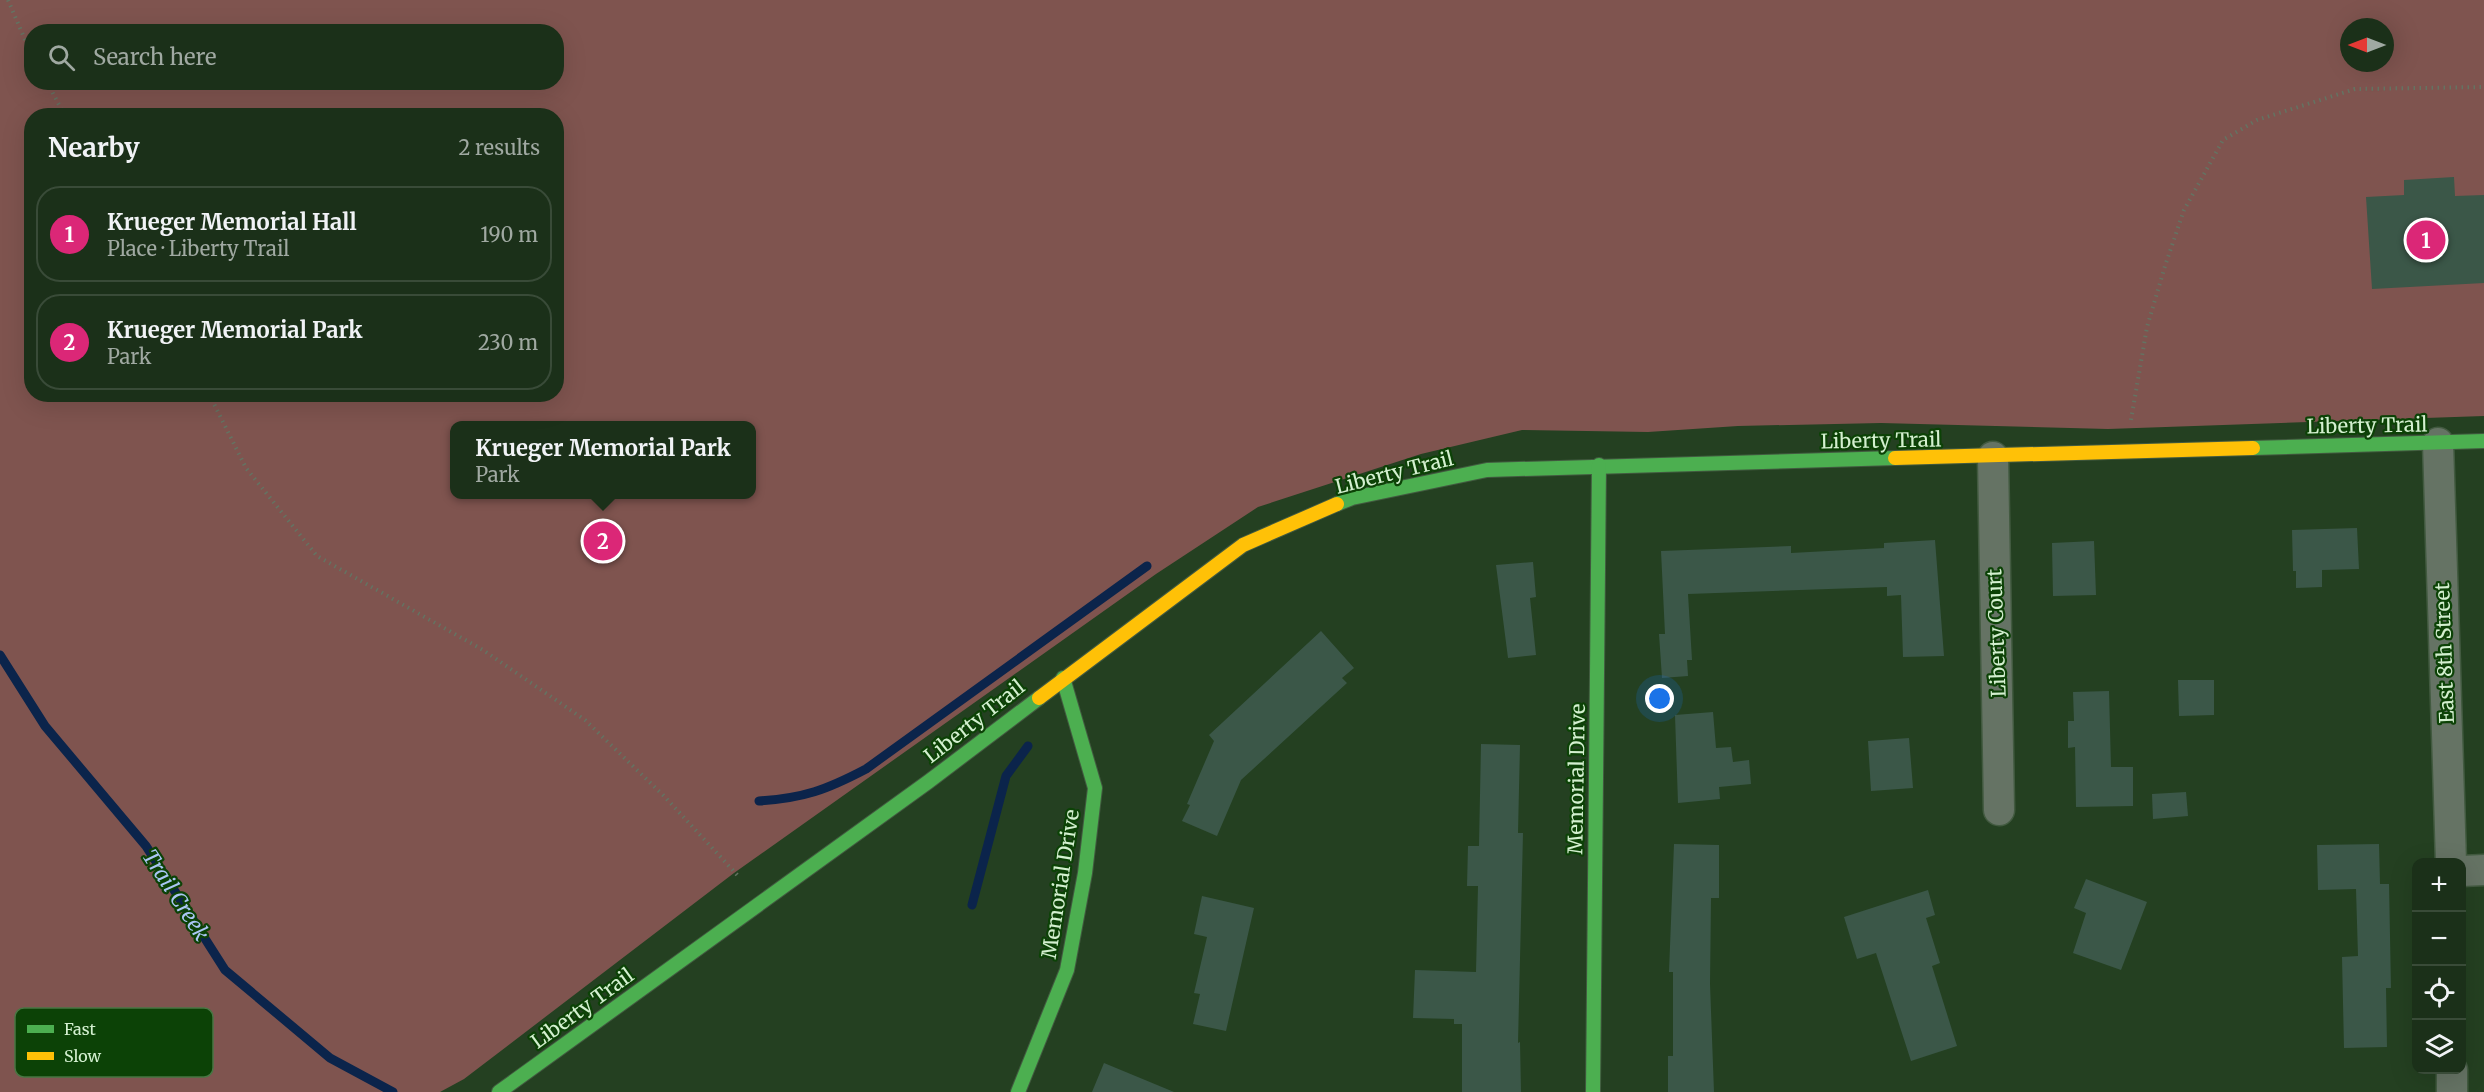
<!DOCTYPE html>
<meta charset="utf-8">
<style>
:root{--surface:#1b3019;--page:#283c26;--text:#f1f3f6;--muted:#a0a9a2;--line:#394b38;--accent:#db2777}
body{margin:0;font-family:Merriweather,serif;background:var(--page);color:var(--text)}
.controls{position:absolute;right:18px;bottom:18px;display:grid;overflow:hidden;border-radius:12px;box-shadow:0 6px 24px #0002}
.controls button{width:54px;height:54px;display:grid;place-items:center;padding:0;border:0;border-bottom:2px solid var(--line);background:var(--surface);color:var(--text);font:30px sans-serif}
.compass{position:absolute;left:2340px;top:18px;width:54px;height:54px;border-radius:50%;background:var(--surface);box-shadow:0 6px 24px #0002;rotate:270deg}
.you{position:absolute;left:1660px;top:699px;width:21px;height:21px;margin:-15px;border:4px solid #fff;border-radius:50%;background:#1a73e8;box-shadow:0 0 0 9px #1a73e833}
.badge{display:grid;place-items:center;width:39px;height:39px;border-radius:50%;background:var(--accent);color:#fff;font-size:20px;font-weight:700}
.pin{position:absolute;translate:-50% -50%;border:3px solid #fff;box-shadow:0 2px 6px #0006}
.popup{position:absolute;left:450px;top:421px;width:306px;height:78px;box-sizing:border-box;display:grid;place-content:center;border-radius:12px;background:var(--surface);filter:drop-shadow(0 2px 4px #0005);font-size:20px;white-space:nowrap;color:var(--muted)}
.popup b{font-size:22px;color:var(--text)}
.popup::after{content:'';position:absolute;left:50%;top:100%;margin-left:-12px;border:12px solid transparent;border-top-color:var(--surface)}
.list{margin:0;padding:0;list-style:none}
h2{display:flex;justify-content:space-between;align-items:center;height:78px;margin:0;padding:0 24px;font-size:26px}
h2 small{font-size:20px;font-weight:400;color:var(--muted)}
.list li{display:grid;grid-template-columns:39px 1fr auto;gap:18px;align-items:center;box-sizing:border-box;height:96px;margin:0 12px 12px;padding:0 12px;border:2px solid var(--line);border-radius:24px}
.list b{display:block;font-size:22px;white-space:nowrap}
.list p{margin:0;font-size:20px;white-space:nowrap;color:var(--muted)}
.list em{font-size:20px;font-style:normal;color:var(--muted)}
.icon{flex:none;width:33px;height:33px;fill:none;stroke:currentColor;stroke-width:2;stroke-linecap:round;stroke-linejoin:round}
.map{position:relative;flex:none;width:2484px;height:1092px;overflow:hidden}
.search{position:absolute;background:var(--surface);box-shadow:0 6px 24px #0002;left:24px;top:24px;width:540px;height:66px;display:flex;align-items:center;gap:15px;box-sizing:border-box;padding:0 21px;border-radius:24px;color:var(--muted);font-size:22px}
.panel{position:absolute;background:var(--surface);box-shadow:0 6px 24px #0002;left:24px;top:108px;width:540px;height:294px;border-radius:24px}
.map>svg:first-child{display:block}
.green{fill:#7f544f;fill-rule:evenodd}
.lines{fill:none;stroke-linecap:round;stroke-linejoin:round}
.stream{stroke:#0b244b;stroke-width:9}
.building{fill:#3b5748}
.street-casing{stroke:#425a40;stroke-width:33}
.fast-casing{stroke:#425a40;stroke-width:16}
.slow-casing{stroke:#425a40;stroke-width:16}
.path{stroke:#647362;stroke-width:4;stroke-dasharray:1.5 4.5;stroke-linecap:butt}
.street{stroke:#657364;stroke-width:30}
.fast{stroke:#4caf50;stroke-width:14}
.slow{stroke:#ffc107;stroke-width:14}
.labels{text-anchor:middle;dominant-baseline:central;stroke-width:4.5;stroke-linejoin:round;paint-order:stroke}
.street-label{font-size:20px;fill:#d4f0d0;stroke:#0c4206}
.water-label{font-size:21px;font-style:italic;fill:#abc6f5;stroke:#0c4206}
.key{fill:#0c4206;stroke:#487643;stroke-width:1.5}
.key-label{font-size:16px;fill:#d4f0d0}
</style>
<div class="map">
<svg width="2484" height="1092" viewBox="0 0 2484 1092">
<rect width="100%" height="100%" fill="#244021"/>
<path class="green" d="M0 0H2484V416L2108 429 1881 423 1738 426 1648 432 1522 430 1421 454 1258 507 1156 574 734 873 464 1079 440 1092H0ZM2349 27H2385V63H2349ZM32 32H556V82H32ZM32 116H556V394H32ZM454 426H752V494H454Z"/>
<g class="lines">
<g class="stream">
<polyline points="0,655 45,726 146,846 225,970 330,1058 393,1092"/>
<path d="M759 801C804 798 826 790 866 769L1147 566"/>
<polyline points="972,905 1006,776 1028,746"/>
</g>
</g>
<g class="building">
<polygon points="2454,177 2455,196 2484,195 2484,283 2372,289 2366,197 2404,195 2404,180"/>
<polygon points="2357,528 2359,569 2322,570 2322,587 2296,588 2296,571 2293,571 2292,530"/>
<polygon points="1935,540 1944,656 1903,657 1901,595 1887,596 1887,587 1688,594 1692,660 1687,660 1688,676 1662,678 1659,634 1665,634 1661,551 1791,546 1791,553 1884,548 1884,543"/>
<polygon points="2094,541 2096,595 2053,596 2052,543"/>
<polygon points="1533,562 1536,597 1530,598 1536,655 1508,658 1496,565"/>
<polygon points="1321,631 1354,668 1342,678 1347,683 1241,780 1217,836 1182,821 1190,805 1187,804 1214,741 1209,735"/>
<polygon points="2178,680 2214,680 2214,715 2179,716"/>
<polygon points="2109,691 2111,767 2133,767 2133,806 2076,807 2075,747 2068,748 2068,721 2074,721 2073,692"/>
<polygon points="1713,712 1716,748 1731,747 1733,762 1749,760 1751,784 1719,787 1720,799 1678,803 1675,715"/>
<polygon points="1909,738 1913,788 1871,791 1868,741"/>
<polygon points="1481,744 1520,745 1518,833 1523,833 1518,1043 1520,1042 1521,1092 1462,1092 1462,1024 1454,1024 1454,1019 1413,1018 1415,970 1476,972 1478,886 1467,886 1468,846 1479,846"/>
<polygon points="2186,792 2188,816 2153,819 2152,794"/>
<polygon points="1674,844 1719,845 1719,898 1711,898 1710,984 1714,1092 1668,1092 1668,1056 1673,1056 1673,972 1669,972"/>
<polygon points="2379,844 2380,884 2389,884 2391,988 2386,988 2387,1047 2344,1048 2342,957 2358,956 2356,889 2318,890 2317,845"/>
<polygon points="2086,879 2147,902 2121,970 2073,953 2086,913 2074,908"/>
<polygon points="1928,890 1935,915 1926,918 1940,963 1932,966 1957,1046 1911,1061 1876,953 1857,959 1844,917"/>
<polygon points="1202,896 1254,908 1226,1031 1193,1024 1200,994 1194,993 1207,937 1194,934"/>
<polygon points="1104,1063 1174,1092 1092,1092"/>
</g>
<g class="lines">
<defs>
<g id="street">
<polyline points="2438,443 2451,862"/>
<polyline points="1993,457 1999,810"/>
<polyline points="2462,871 2484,870"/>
<polyline points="2452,1070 2452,1092"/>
</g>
<g id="fast">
<polyline points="2253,448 2484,441"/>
<polyline points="1337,504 1352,498 1487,470 1895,458"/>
<polyline points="499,1092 928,782 1039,698"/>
<polyline points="1018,1092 1067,970 1085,873 1095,788 1063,678"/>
<polyline points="1593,1092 1599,465"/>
</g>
<g id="slow">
<polyline points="1895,458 2253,448"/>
<polyline points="1039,698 1243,545 1337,504"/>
</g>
</defs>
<use href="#street" class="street-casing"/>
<use href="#fast" class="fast-casing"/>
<use href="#slow" class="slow-casing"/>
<g class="path">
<polyline points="8,0 32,56"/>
<polyline points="47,82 65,116"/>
<polyline points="209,394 246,468 317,556 483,650 585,720 664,796 740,878"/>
<polyline points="2131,420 2147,327 2165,266 2184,210 2223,140 2257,120 2355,89 2484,87"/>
</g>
<use href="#street" class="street"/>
<use href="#fast" class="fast"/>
<use href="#slow" class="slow"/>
</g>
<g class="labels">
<g class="street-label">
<text transform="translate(2367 425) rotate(-1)">Liberty Trail</text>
<text transform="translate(1881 440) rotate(-1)">Liberty Trail</text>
<text transform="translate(1394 472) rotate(-14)">Liberty Trail</text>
<text transform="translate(1996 633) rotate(-92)">Liberty Court</text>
<text transform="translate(2444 653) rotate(-92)">East 8th Street</text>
<text transform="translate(974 721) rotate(-38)">Liberty Trail</text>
<text transform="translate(1576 779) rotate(-89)">Memorial Drive</text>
<text transform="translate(1060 884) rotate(-81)">Memorial Drive</text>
<text transform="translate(582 1008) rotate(-36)">Liberty Trail</text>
</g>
<g class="water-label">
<text transform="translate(176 895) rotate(57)">Trail Creek</text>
</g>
</g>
<rect x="15" y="1008" width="198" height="69" rx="9" class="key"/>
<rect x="27" y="1025" width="27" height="8" fill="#4caf50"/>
<rect x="27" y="1052" width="27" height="8" fill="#ffc107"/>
<g class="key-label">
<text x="64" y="1035">Fast</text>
<text x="64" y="1062">Slow</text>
</g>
</svg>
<div class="controls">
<button>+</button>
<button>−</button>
<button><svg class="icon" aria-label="locate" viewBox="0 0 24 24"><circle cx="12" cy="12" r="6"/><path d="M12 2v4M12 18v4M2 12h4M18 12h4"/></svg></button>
<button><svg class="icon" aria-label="layers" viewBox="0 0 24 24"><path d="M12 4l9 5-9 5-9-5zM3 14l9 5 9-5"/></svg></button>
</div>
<svg class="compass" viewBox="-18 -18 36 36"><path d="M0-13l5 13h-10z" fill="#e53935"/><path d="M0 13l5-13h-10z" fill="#a0a9a2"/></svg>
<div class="you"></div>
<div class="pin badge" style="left:2426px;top:240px">1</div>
<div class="pin badge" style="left:603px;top:541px">2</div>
<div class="popup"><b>Krueger Memorial Park</b>Park</div>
<div class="search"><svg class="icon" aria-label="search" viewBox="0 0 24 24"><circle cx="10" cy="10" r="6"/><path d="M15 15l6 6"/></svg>Search here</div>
<section class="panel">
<h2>Nearby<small>2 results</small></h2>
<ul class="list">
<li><span class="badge">1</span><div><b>Krueger Memorial Hall</b><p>Place · Liberty Trail</p></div><em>190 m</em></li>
<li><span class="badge">2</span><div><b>Krueger Memorial Park</b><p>Park</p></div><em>230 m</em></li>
</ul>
</section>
</div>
